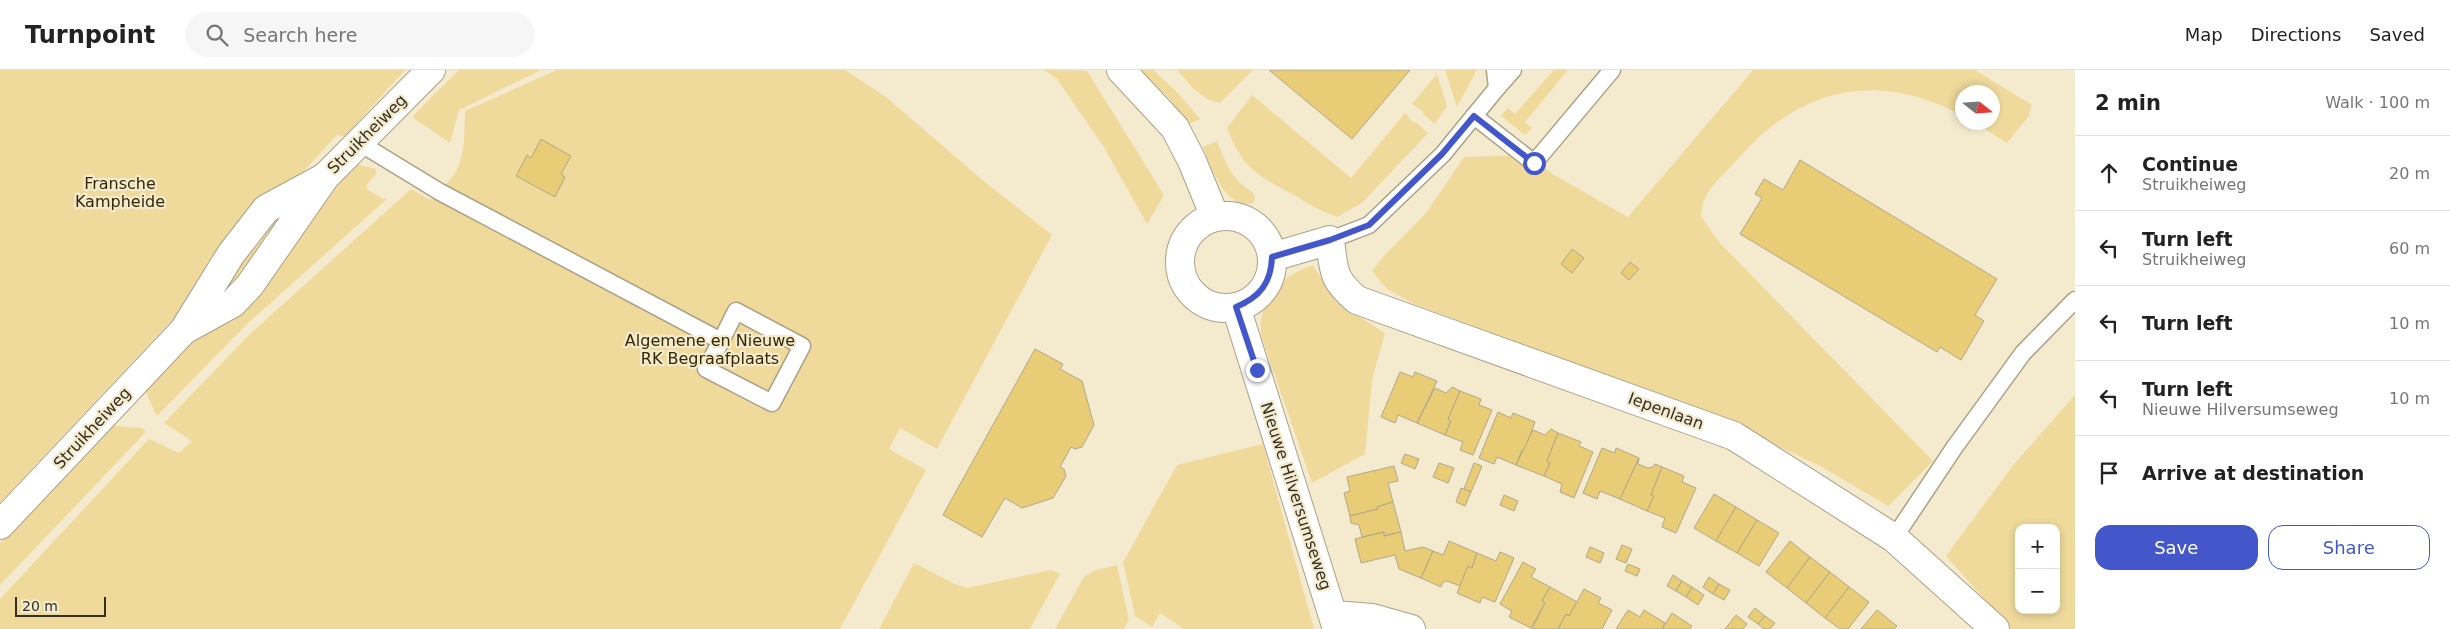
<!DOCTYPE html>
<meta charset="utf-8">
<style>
:root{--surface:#fff;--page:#f6f6f6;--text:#222;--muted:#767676;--line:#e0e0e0;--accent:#4357cb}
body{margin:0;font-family:"DejaVu Sans",sans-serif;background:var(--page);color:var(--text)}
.controls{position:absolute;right:15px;bottom:15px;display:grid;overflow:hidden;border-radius:10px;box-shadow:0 2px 8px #0003}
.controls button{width:45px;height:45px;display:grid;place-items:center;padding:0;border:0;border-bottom:1px solid var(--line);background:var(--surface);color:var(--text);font:25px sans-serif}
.compass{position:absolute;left:1955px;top:15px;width:45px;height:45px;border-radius:50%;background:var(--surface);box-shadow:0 2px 8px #0003;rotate:107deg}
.scale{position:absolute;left:15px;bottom:12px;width:91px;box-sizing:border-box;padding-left:5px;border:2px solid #332f25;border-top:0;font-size:14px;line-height:18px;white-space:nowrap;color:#332f25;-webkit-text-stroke:4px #f4ebcf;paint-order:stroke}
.stop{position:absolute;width:15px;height:15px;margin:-11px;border:4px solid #4357cb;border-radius:50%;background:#fff}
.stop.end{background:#4357cb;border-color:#fff;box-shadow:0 1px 5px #0008}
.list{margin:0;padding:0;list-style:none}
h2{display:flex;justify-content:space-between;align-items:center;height:65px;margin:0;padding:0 20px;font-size:21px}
h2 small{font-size:16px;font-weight:400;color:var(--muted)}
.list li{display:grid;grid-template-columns:32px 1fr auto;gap:15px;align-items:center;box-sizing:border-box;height:75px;padding:0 20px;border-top:1px solid var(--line)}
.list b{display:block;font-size:19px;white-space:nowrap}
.list p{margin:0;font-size:16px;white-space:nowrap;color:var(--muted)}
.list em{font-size:16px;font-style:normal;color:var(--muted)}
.actions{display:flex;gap:10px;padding:15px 20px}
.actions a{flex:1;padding:11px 0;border:1px solid var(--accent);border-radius:15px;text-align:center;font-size:18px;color:var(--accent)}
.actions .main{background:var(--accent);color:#fff}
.icon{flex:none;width:28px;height:28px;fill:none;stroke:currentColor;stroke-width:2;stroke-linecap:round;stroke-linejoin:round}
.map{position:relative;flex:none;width:2075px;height:559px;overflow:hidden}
header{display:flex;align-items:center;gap:30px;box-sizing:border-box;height:70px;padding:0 25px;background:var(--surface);border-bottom:1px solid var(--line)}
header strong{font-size:24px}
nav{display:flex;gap:28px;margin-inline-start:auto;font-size:18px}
.search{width:350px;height:45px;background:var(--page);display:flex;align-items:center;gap:12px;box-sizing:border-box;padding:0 18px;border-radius:28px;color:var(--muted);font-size:19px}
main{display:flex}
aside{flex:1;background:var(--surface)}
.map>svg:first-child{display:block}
.green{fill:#efda9c;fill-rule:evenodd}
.building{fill:#e9cc76;stroke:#b0a78d}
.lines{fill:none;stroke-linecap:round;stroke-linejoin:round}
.lane-casing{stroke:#aaa187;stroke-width:19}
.street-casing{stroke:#aaa187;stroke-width:30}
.secondary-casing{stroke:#aaa187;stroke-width:30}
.lane{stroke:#fff;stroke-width:16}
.street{stroke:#fff;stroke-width:28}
.secondary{stroke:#fff;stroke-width:28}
.route{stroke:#4357cb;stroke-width:6}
.labels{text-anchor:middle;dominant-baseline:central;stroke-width:4.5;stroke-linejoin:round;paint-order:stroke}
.street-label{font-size:16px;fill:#332f25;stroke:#f4ebcf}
.park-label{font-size:16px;fill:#342801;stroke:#f4ebcf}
</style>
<header>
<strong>Turnpoint</strong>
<div class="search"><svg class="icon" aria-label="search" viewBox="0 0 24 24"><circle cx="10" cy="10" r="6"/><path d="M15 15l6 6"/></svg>Search here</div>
<nav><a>Map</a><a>Directions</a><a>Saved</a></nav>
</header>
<main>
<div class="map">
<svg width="2075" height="559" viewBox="0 0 2075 559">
<rect width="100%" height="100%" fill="#f4ebcf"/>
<g class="green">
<polygon points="0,0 405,0 345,66 337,65 205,208 186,235 0,433"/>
<polygon points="459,0 541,0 459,40 450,73 412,47"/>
<path d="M557 0H845L886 27 980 108 1052 165 937 379 900 358 889 379 926 400 840 559H0V529L149 369 179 383 192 371 164 353 250 264 411 119 430 130C465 101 464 85 465 41Z"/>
<polygon points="1044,0 1087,1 1164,125 1147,154 1105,79 1057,9"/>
<polygon points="1139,0 1153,0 1178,23 1200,49 1189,54 1169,28"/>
<path d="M1177 0H1253L1221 32C1203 33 1188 12 1177 0Z"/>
<polygon points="1445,0 1477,0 1457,37"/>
<polygon points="1554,0 1568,0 1525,52 1532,58 1525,65 1501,46 1508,38 1515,44"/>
<path d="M1753 0H1975L2032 35 2028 47 2007 73 1975 53 1992 52V22H1962V45C1876 0 1800 17 1737 90 1728 100 1710 116 1705 128 1702 133 1702 141 1701 146L1718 171 1933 391 1888 436 1822 397 1725 351 1412 233 1387 219 1372 201 1383 187 1426 143 1464 87 1529 85 1554 105 1628 147Z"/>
<polygon points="1437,4 1447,36 1435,54 1423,44 1424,42 1412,34"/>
<path d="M1252 25 1351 108 1405 43 1414 53 1416 52 1428 63 1362 133 1337 147C1323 142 1312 136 1299 128 1261 106 1244 103 1227 58Z"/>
<path d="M1217 71C1226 93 1232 111 1253 122L1255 128 1253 133C1225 141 1211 96 1203 77Z"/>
<polygon points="355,94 376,99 376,104 366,116 367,119 383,129 388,128 248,253 158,345 156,345 146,322 143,319 305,150"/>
<polygon points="293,135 235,220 210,228 266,153"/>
<path d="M1313 195 1336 232 1385 263 1372 310 1365 384 1312 413 1261 265C1258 226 1278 208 1313 195Z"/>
<path d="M2075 325V559H2011L1946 486 2014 394ZM2019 458H2056V540H2019Z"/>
<polygon points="112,353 116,356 142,358 145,361 144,364 0,515 0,473"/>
<polygon points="1263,374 1314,559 1184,559 1160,543 1152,557 1135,546 1123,492 1177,395"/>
<polygon points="914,493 953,513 967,518 1051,500 1060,504 1030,559 879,559"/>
<polygon points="1117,495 1129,550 1124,559 1055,559 1084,507 1096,500"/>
</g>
<g class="building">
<polygon points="1269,0 1410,0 1352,69"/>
<polygon points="541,69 571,86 561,104 565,107 555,127 516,106 527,85 531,88"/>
<polygon points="1800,90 1997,209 1975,245 1984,251 1961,290 1940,277 1937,282 1740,164 1762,128 1755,124 1764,109 1783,120"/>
<polygon points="1572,179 1584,188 1572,203 1561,194"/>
<polygon points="1630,192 1639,199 1629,210 1621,203"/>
<polygon points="1035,279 1063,294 1060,299 1082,311 1094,355 1082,377 1075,379 1071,377 1060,397 1064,399 1066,406 1053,428 1022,438 1005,428 982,467 943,445"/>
<polygon points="1400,302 1413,307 1415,302 1437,311 1417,353 1398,345 1395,353 1381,347"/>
<polygon points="1452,317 1460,321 1448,349 1451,351 1445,365 1417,353 1435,318 1446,323"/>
<polygon points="1460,321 1481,329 1479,335 1492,340 1473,385 1460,380 1463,372 1445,365 1451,351 1448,349"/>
<polygon points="1498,342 1511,348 1513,343 1535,352 1524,381 1522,380 1516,395 1497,387 1494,394 1479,388"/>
<polygon points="1551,359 1558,363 1547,391 1550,393 1544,406 1516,395 1533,360 1545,365"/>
<polygon points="1558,363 1581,372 1579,376 1593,382 1574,428 1560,422 1562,414 1544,406 1550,393 1547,391"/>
<polygon points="1602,378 1615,383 1616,378 1639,388 1620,429 1600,421 1597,429 1583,423"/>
<polygon points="1405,384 1419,389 1415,399 1401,393"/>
<polygon points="1639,388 1638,394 1648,398 1653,397 1655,394 1662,397 1651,425 1654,426 1647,441 1620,429"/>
<polygon points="1439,393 1454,398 1448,413 1433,407"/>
<polygon points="1474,393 1482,396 1471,422 1464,419"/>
<polygon points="1394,396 1398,411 1388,413 1393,432 1377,437 1378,439 1350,446 1344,423 1350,421 1347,407"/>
<polygon points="1662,397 1684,406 1682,412 1696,418 1676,463 1662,457 1665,448 1647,441 1654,426 1651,425"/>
<polygon points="1461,418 1471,422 1465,436 1456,432"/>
<polygon points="1714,424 1736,437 1716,471 1694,458"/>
<polygon points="1504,425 1518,431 1514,441 1500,435"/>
<polygon points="1393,432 1401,462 1384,466 1384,462 1362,467 1359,455 1351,453 1350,446 1378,439 1377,437"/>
<polygon points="1736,437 1757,450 1737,483 1716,471"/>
<polygon points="1757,450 1779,463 1759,496 1737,483"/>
<polygon points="1384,462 1384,466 1401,462 1405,481 1423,477 1433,481 1421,508 1399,499 1395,485 1361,493 1355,469"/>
<polygon points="1449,471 1477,483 1472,498 1468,496 1460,516 1447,511 1443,512 1441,517 1421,508 1433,481 1443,485"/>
<polygon points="1790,471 1810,487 1787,518 1766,502"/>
<polygon points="1622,475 1632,479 1626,493 1616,489"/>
<polygon points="1590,477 1604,483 1600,493 1586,487"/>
<polygon points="1500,482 1514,488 1495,532 1482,527 1480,533 1457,523 1468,496 1472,498 1477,483 1496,491"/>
<polygon points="1810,487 1830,502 1806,533 1787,518"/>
<polygon points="1523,492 1536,499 1531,507 1550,517 1542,531 1545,533 1531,558 1509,547 1512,541 1500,534"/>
<polygon points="1628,494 1640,499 1637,506 1625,501"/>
<polygon points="1830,502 1849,517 1825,548 1806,533"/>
<polygon points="1673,505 1682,511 1676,521 1667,516"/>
<polygon points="1709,507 1719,514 1713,524 1703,517"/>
<polygon points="1682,511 1692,517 1686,527 1676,521"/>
<polygon points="1719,514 1730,520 1724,530 1713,524"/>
<polygon points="1550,517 1577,532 1569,546 1566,544 1558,559 1532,559 1545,533 1542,531"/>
<polygon points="1692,517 1704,525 1698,535 1686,527"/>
<polygon points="1849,517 1869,532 1848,559 1840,559 1825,548"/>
<polygon points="1584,519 1601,528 1598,533 1612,540 1602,559 1558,559 1566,544 1569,546"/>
<polygon points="1755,538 1765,546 1758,554 1748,547"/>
<polygon points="1628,540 1640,547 1644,540 1665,553 1662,559 1616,559"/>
<polygon points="1877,540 1897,556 1894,559 1861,559"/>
<polygon points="1672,543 1692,556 1690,559 1662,559"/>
<polygon points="1736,545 1747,554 1743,559 1725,559"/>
<polygon points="1765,546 1775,553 1770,559 1764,559 1758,554"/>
</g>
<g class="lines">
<defs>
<g id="lane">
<polyline points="1497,18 1513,0"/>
<polyline points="1474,46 1497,18 1495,0"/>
<polyline points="358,72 440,122 721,271 706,299 772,333 802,276 736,241 721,271"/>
<polyline points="1330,170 1369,155 1443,84 1474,46 1534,93 1612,0"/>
<polyline points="1894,468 1954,378 2023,283 2075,230"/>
</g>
<g id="street">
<path d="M1272 187 1330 170C1334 201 1332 209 1357 230L1734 366 1894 468 1995 559"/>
<polyline points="1334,545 1372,548 1411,559"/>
</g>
<g id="secondary">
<polyline points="1121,0 1175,58 1192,91 1215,147"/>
<circle cx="1226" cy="192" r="46"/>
<polyline points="1236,237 1337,559"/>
<polyline points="184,260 233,233 250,215 325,107 431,0"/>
<polyline points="0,455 184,260 231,184 266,139 325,107"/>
</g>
</defs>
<use href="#lane" class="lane-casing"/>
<use href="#street" class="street-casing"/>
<use href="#secondary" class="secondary-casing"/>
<use href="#lane" class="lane"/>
<use href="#street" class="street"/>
<use href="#secondary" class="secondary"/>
</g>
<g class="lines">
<path class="route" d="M1257 300 1236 237C1260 227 1271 213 1272 187L1330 170 1369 155 1442 84 1474 46 1534 93"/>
</g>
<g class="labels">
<g class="street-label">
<text transform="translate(367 64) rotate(-45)">Struikheiweg</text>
<text transform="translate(1666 341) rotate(20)">Iepenlaan</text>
<text transform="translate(92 358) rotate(-47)">Struikheiweg</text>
<text transform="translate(1296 426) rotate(72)">Nieuwe Hilversumseweg</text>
</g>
<g class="park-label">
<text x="120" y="113">Fransche<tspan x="120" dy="18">Kampheide</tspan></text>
<text x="710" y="270">Algemene en Nieuwe<tspan x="710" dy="18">RK Begraafplaats</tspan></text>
</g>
</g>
</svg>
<div class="controls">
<button>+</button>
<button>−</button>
</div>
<svg class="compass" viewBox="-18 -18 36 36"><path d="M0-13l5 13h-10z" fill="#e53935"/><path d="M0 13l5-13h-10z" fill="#767676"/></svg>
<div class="scale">20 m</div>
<div class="stop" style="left:1534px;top:93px"></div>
<div class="stop end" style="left:1257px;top:300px"></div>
</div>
<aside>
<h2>2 min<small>Walk · 100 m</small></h2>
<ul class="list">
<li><svg class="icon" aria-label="ahead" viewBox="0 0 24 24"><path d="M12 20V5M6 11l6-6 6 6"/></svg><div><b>Continue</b><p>Struikheiweg</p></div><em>20 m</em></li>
<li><svg class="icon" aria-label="left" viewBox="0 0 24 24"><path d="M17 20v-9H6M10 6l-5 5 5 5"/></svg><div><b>Turn left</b><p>Struikheiweg</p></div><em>60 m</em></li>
<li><svg class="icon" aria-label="left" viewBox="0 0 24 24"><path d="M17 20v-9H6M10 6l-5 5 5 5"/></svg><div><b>Turn left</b></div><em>10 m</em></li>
<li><svg class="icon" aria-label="left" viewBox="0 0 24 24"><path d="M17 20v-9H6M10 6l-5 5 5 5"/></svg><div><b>Turn left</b><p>Nieuwe Hilversumseweg</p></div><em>10 m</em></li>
<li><svg class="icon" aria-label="arrive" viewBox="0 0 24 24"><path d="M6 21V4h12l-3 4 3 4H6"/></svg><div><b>Arrive at destination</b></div></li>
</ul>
<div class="actions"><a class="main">Save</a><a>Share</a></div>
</aside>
</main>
